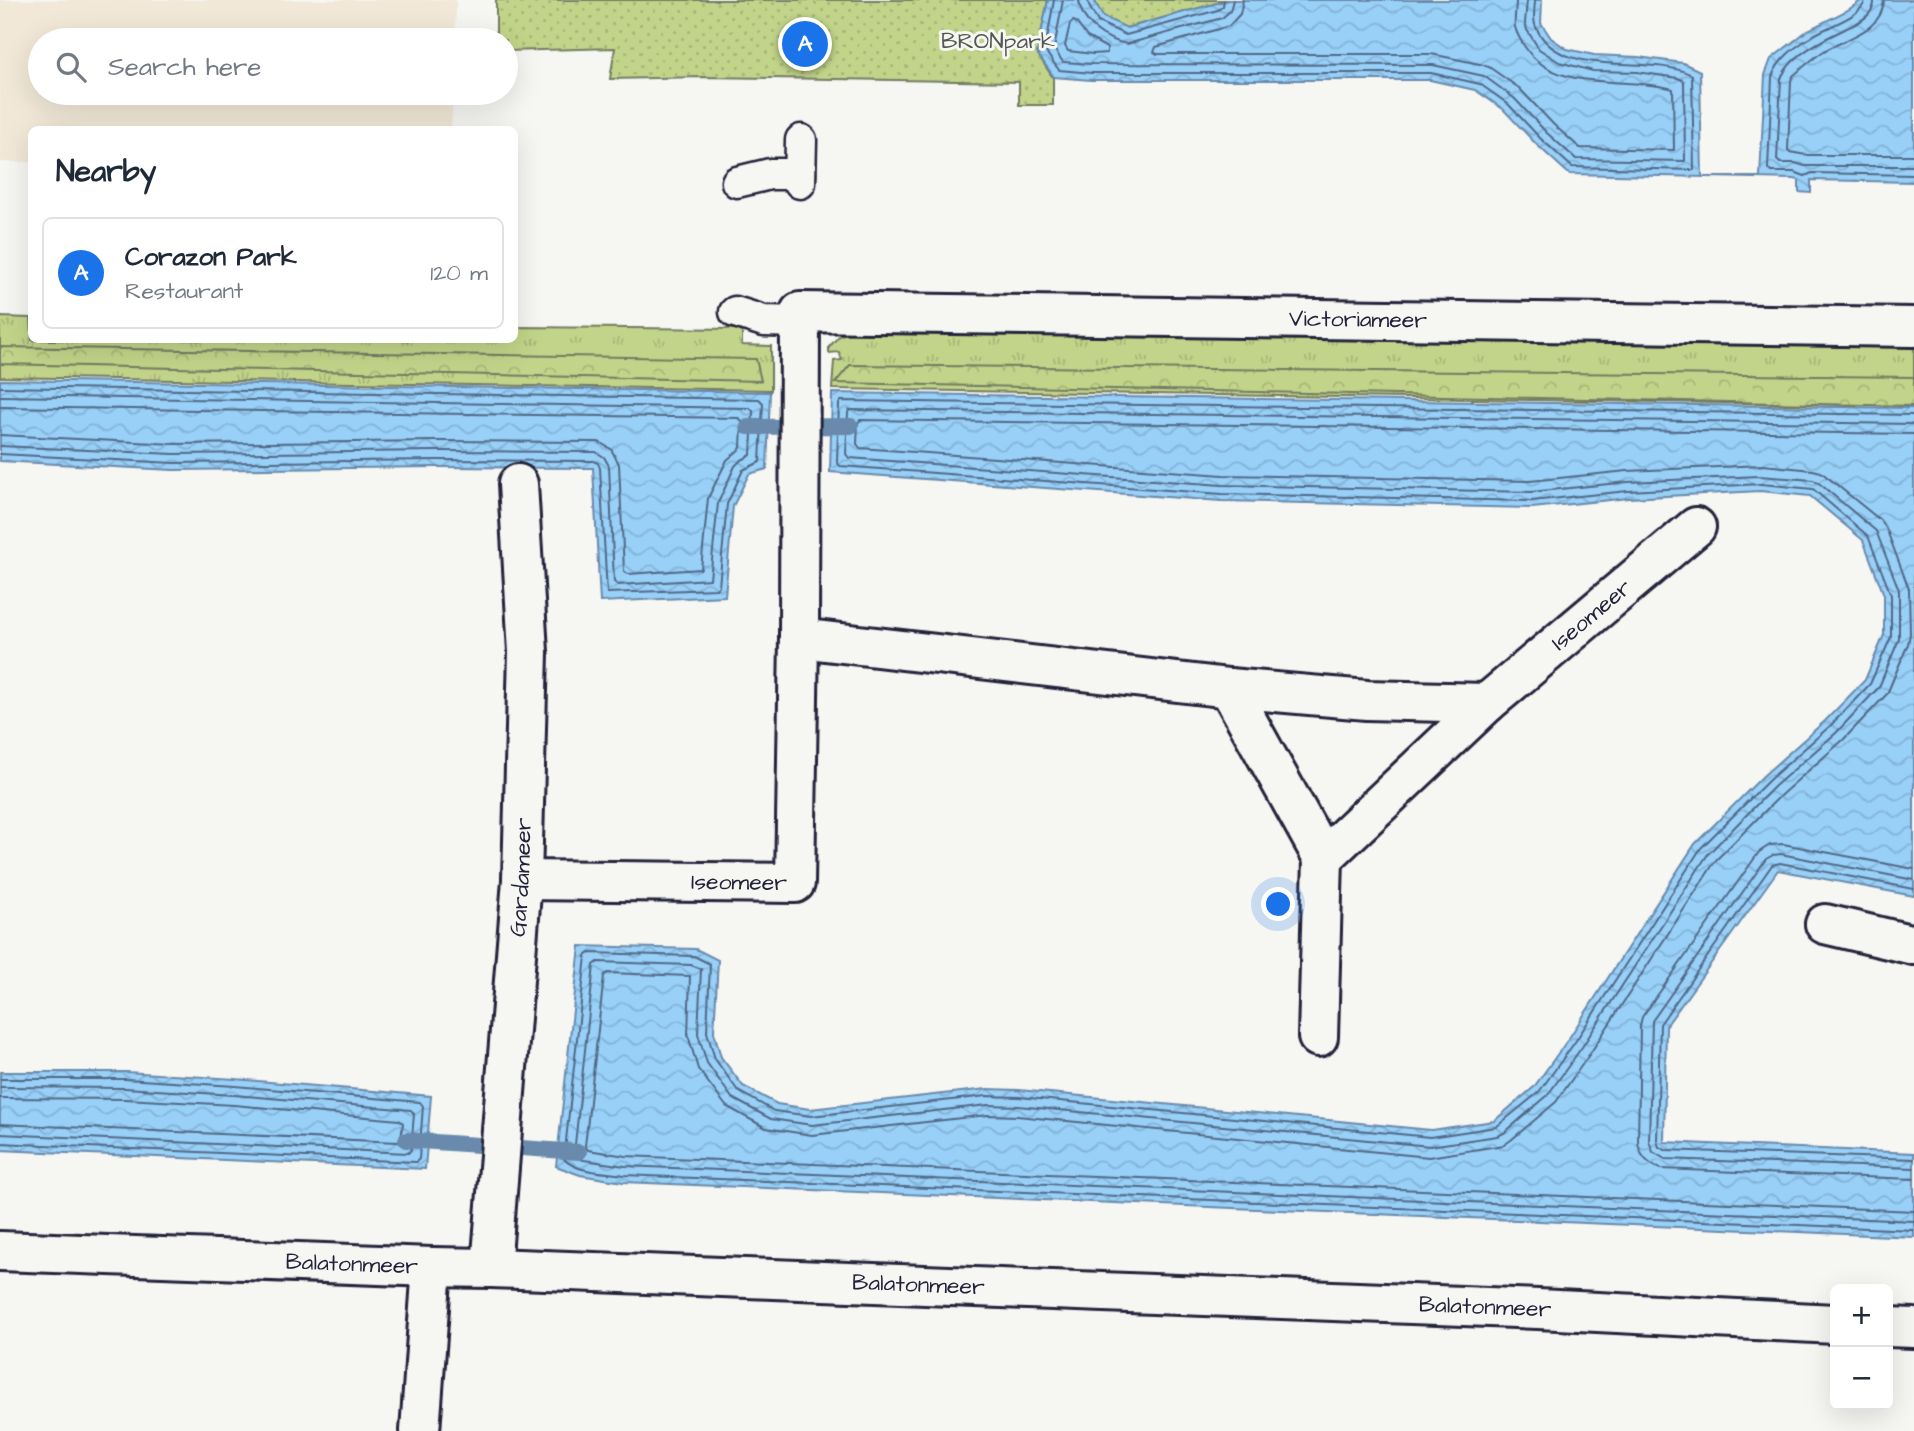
<!DOCTYPE html>
<meta charset="utf-8">
<style>
:root{--surface:#fff;--page:#f6f6f7;--text:#1f2937;--muted:#747a83;--line:#e0e1e3;--accent:#1a73e8}
body{margin:0;font-family:"Architects Daughter",sans-serif;background:var(--page);color:var(--text)}
.controls{position:absolute;right:21px;bottom:21px;display:grid;overflow:hidden;border-radius:10px;box-shadow:0 7px 28px #0002}
.controls button{width:63px;height:63px;display:grid;place-items:center;padding:0;border:0;border-bottom:2px solid var(--line);background:var(--surface);color:var(--text);font:35px sans-serif}
.you{position:absolute;left:1279px;top:905px;width:24px;height:24px;margin:-18px;border:5px solid #fff;border-radius:50%;background:#1a73e8;box-shadow:0 0 0 10px #1a73e833}
.badge{display:grid;place-items:center;width:46px;height:46px;border-radius:50%;background:var(--accent);color:#fff;font-size:23px;font-weight:700}
.pin{position:absolute;translate:-50% -50%;border:4px solid #fff;box-shadow:0 2px 7px #0006}
.list{margin:0;padding:0;list-style:none}
h2{display:flex;justify-content:space-between;align-items:center;height:91px;margin:0;padding:0 28px;font-size:30px}
h2 small{font-size:23px;font-weight:400;color:var(--muted)}
.list li{display:grid;grid-template-columns:46px 1fr auto;gap:21px;align-items:center;box-sizing:border-box;height:112px;margin:0 14px 14px;padding:0 14px;border:2px solid var(--line);border-radius:10px}
.list b{display:block;font-size:26px;white-space:nowrap}
.list p{margin:0;font-size:23px;white-space:nowrap;color:var(--muted)}
.list em{font-size:23px;font-style:normal;color:var(--muted)}
.icon{flex:none;width:38px;height:38px;fill:none;stroke:currentColor;stroke-width:2;stroke-linecap:round;stroke-linejoin:round}
.map{position:relative;flex:none;width:1914px;height:1431px;overflow:hidden}
.search{position:absolute;background:var(--surface);box-shadow:0 7px 28px #0002;left:28px;top:28px;width:490px;height:77px;display:flex;align-items:center;gap:18px;box-sizing:border-box;padding:0 24px;border-radius:38px;color:var(--muted);font-size:26px}
.panel{position:absolute;background:var(--surface);box-shadow:0 7px 28px #0002;left:28px;top:126px;width:490px;height:217px;border-radius:10px}
.map>svg:first-child{display:block}
.built{fill:#f1e8d7}
.grass{fill:url(#grass-tufts);stroke:#727b62;stroke-width:2}
.forest{fill:url(#forest-crowns);stroke:#727b62;stroke-width:2}
.park{fill:url(#park-dots);stroke:#727b62;stroke-width:2}
.water{fill:url(#water-waves);stroke:#698aac;stroke-width:2}
.lines{fill:none;stroke-linecap:round;stroke-linejoin:round}
.shore{stroke:#516887;stroke-width:2}
.stream{stroke:#698aac;stroke-width:16}
.lane-casing{stroke:#22223b;stroke-width:35}
.street-casing{stroke:#22223b;stroke-width:44}
.lane{stroke:#f6f6f2;stroke-width:30}
.street{stroke:#f6f6f2;stroke-width:38}
.labels{text-anchor:middle;dominant-baseline:central;stroke-width:6;stroke-linejoin:round;paint-order:stroke}
.park-label{font-size:23px;fill:#525752;stroke:#f6f6f2}
.street-label{font-size:23px;fill:#22223b;stroke:#f6f6f2}
</style>
<div class="map">
<svg width="1914" height="1431" viewBox="0 0 1914 1431">
<defs>
<pattern id="grass-tufts" width="24" height="20" patternUnits="userSpaceOnUse" patternTransform="scale(1.75)"><rect width="24" height="20" fill="#c2d489"/><path d="M3 7l-1-3M5 7V3M7 7l1-3M15 17l-1-3M17 17v-4M19 17l1-3" fill="none" stroke="#a6b677"/></pattern>
<pattern id="forest-crowns" width="20" height="18" patternUnits="userSpaceOnUse" patternTransform="scale(1.75)"><rect width="20" height="18" fill="#c2d489"/><path d="M2 6a3 3 0 1 1 6 0M12 15a3 3 0 1 1 6 0" fill="none" stroke="#a6b677"/></pattern>
<pattern id="park-dots" width="8" height="8" patternUnits="userSpaceOnUse" patternTransform="scale(1.75)"><rect width="8" height="8" fill="#c2d489"/><path d="M2 2h.1M6 6h.1" fill="none" stroke="#a6b677" stroke-width="1.8" stroke-linecap="round"/></pattern>
<pattern id="water-waves" width="16" height="10" patternUnits="userSpaceOnUse" patternTransform="scale(1.75)"><rect width="16" height="10" fill="#98d0f8"/><path d="M0 5q4-4 8 0t8 0" fill="none" stroke="#83b2d6"/></pattern>
</defs>
<rect width="100%" height="100%" fill="#f6f6f2"/>
<filter id="ink" filterUnits="userSpaceOnUse"><feTurbulence type="fractalNoise" baseFrequency=".0143" numOctaves="2"/><feDisplacementMap in="SourceGraphic" scale="14" xChannelSelector="R" yChannelSelector="G"/><feConvolveMatrix kernelMatrix="1 2 1 2 8 2 1 2 1" color-interpolation-filters="sRGB"/></filter>
<g filter="url(#ink)">
<polygon class="built" points="0,0 456,0 455,40 40,40 40,93 453,93 451,129 32,130 31,162 0,162"/>
<g class="grass">
<polygon points="0,317 31,318 32,340 514,340 515,327 742,329 742,345 771,346 771,390 0,377"/>
<polygon points="859,331 1914,346 1914,406 832,389 834,361 842,360 839,352 829,353 829,347 840,335"/>
</g>
<g class="forest">
<polygon points="0,347 756,359 761,381 0,364"/>
<polygon points="850,365 1914,377 1914,406 835,383"/>
</g>
<g class="park">
<polygon points="496,0 1048,0 1037,53 1053,78 1053,105 1019,105 1019,82 703,77 610,79 615,48 506,51 506,40 496,40"/>
<polygon points="1094,0 1228,0 1126,28 1103,17"/>
</g>
<g class="water">
<polygon points="1048,0 1094,0 1103,17 1127,28 1228,0 1542,0 1541,23 1551,38 1567,49 1594,55 1638,57 1683,63 1700,71 1702,177 1760,177 1765,75 1771,59 1808,30 1848,10 1862,0 1914,0 1914,182 1811,180 1811,193 1799,192 1799,180 1794,179 1569,174 1536,144 1503,109 1475,90 1430,80 1091,80 1054,77 1037,53"/>
<polygon points="0,380 770,392 767,469 749,474 733,506 725,596 600,602 593,468 436,467 173,470 0,461"/>
<polygon points="832,393 1914,408 1914,896 1778,870 1666,1026 1664,1142 1914,1153 1914,1237 623,1182 580,1175 556,1166 580,946 696,949 718,960 714,1032 721,1057 743,1086 777,1104 810,1109 987,1089 1019,1090 1431,1130 1494,1121 1534,1087 1569,1038 1695,844 1764,775 1825,721 1865,680 1884,635 1884,595 1863,540 1810,496 1760,491 1629,498 1532,508 1221,501 830,472"/>
<polygon points="0,1072 126,1072 235,1079 431,1096 425,1169 0,1150"/>
</g>
<g class="lines">
<g class="shore">
<path d="M1054 0 1045 51 1059 70 1092 73H1431L1480 84 1508 104 1541 139 1572 167 1694 170 1692 75C1648 52 1560 82 1536 27 1532 20 1535 8 1535 0"/>
<polyline points="1063,0 1054,49 1063,62 1092,64 1433,65 1484,76 1514,98 1547,133 1576,159 1685,161 1684,81 1678,78 1637,72 1593,71 1559,62 1539,49 1527,30 1525,23 1527,0"/>
<path d="M1079 0C1081 24 1105 40 1127 44L1222 18 1230 11 1233 0"/>
<polyline points="1088,0 1089,6 1098,22 1126,35 1218,10 1223,6 1224,0"/>
<path d="M1243 0 1240 14 1229 26 1156 47 1154 52 1157 54H1431L1480 64 1489 67 1519 88 1554 125 1580 148 1674 150 1673 89C1626 76 1556 94 1525 47 1521 41 1517 35 1515 27 1514 19 1516 9 1516 0"/>
<path d="M1865 0C1863 17 1824 27 1811 37 1795 47 1778 59 1772 77L1768 169 1771 172H1794L1805 176 1812 173 1914 175"/>
<path d="M1874 0C1874 5 1874 6 1871 11 1866 20 1853 25 1845 29 1824 39 1789 56 1781 79L1777 160 1780 163H1795L1805 166H1914"/>
<path d="M1884 0C1883 31 1846 38 1824 51 1813 58 1803 67 1793 76L1791 81 1788 150 1790 152 1806 155H1914"/>
<polygon points="1073,21 1076,22 1087,37 1107,48 1107,53 1093,54 1068,51 1065,46 1070,24"/>
<polyline points="0,387 759,399 763,403 760,462 743,470 727,504 719,586 716,589 607,593 600,468 598,463 593,461 436,460 174,463 0,454"/>
<polyline points="0,396 750,408 753,411 751,455 740,461 735,466 718,503 710,579 618,585 614,582 609,466 604,457 596,452 436,451 174,454 0,446"/>
<polyline points="0,407 739,418 742,422 741,448 727,460 708,498 701,569 628,574 624,571 619,464 611,449 599,442 436,441 174,444 0,435"/>
<path d="M1914 415 841 401 839 404 837 462 840 466 1222 494 1531 501 1628 491 1761 484 1813 489 1868 536 1891 595V637L1870 684 1830 726 1769 780 1701 848 1575 1042 1539 1092 1496 1127 1430 1137 1019 1097 987 1096 811 1116 774 1111 738 1091 715 1059 707 1032 710 964 694 956 590 953 586 956 564 1159C577 1173 606 1172 624 1175L1914 1230"/>
<polyline points="1914,424 849,410 848,413 846,454 849,458 1222,485 1531,492 1628,482 1759,476 1813,480 1820,484 1876,531 1899,590 1899,639 1879,687 1836,733 1775,786 1708,854 1582,1047 1547,1096 1504,1133 1497,1136 1430,1146 1018,1106 988,1105 812,1125 771,1119 732,1098 707,1063 698,1034 701,969 691,965 598,962 594,965 574,1154 575,1157 584,1160 625,1166 1914,1221"/>
<polyline points="1914,434 860,420 858,423 857,444 860,448 1223,475 1530,481 1627,471 1763,465 1813,470 1821,472 1880,520 1886,528 1909,589 1910,634 1908,644 1887,694 1843,740 1782,794 1716,860 1591,1052 1556,1102 1511,1140 1504,1145 1429,1157 1017,1116 988,1115 812,1135 766,1128 726,1106 698,1069 688,1035 690,976 607,973 604,976 585,1146 588,1150 626,1156 1914,1211"/>
<path d="M1914 869 1783 844 1770 845 1759 852 1642 1017 1640 1026 1638 1141C1639 1155 1647 1164 1661 1169L1914 1179"/>
<polyline points="1914,880 1781,854 1773,855 1766,859 1652,1021 1649,1141 1653,1152 1665,1159 1914,1168"/>
<polyline points="1914,889 1780,863 1772,865 1660,1024 1657,1141 1659,1147 1665,1150 1914,1159"/>
<polyline points="0,1079 125,1079 235,1086 420,1102 423,1106 419,1159 416,1162 0,1143"/>
<polyline points="0,1087 125,1088 234,1095 411,1110 414,1114 411,1150 408,1153 0,1134"/>
<polyline points="0,1098 125,1099 234,1105 399,1120 403,1123 401,1139 398,1142 0,1124"/>
</g>
<g class="stream">
<polyline points="748,427 851,426"/>
<polyline points="406,1140 579,1152"/>
</g>
<defs>
<g id="lane">
<polyline points="737,182 770,174 800,174"/>
<polyline points="800,183 801,140"/>
<polyline points="735,312 764,321 799,322"/>
</g>
<g id="street">
<path id="s1" d="M799 638 1229 688 1367 700 1487 703 1696 527"/>
<polyline points="1229,688 1323,858 1487,703"/>
<path id="s2" d="M522 880 795 883 799 638 800 312 1914 327"/>
<polyline points="1825,924 1914,945"/>
<polyline points="1318,1037 1323,858"/>
<path id="s3" d="M0 1251 432 1267 491 1268 1538 1309 1835 1324"/>
<path id="s4" d="M491 1268 522 880 528 652 518 484"/>
<polyline points="1888,1327 1914,1328"/>
<polyline points="420,1431 432,1267"/>
</g>
</defs>
<use href="#lane" class="lane-casing"/>
<use href="#street" class="street-casing"/>
<use href="#lane" class="lane"/>
<use href="#street" class="street"/>
</g>
</g>
<g class="labels">
<g class="park-label">
<text x="998" y="41">BRONpark</text>
</g>
<g class="street-label">
<text stroke="none"><textPath href="#s2" startOffset="1402">Victoriameer</textPath></text>
<text stroke="none"><textPath href="#s1" startOffset="828">Iseomeer</textPath></text>
<text stroke="none"><textPath href="#s4" startOffset="392">Gardameer</textPath></text>
<text stroke="none"><textPath href="#s2" startOffset="217">Iseomeer</textPath></text>
<text stroke="none"><textPath href="#s3" startOffset="352">Balatonmeer</textPath></text>
<text stroke="none"><textPath href="#s3" startOffset="919">Balatonmeer</textPath></text>
<text stroke="none"><textPath href="#s3" startOffset="1486">Balatonmeer</textPath></text>
</g>
</g>
</svg>
<div class="controls">
<button>+</button>
<button>−</button>
</div>
<div class="you"></div>
<div class="pin badge" style="left:805px;top:44px">A</div>
<div class="search"><svg class="icon" aria-label="search" viewBox="0 0 24 24"><circle cx="10" cy="10" r="6"/><path d="M15 15l6 6"/></svg>Search here</div>
<section class="panel">
<h2>Nearby<small></small></h2>
<ul class="list">
<li><span class="badge">A</span><div><b>Corazon Park</b><p>Restaurant</p></div><em>120 m</em></li>
</ul>
</section>
</div>
